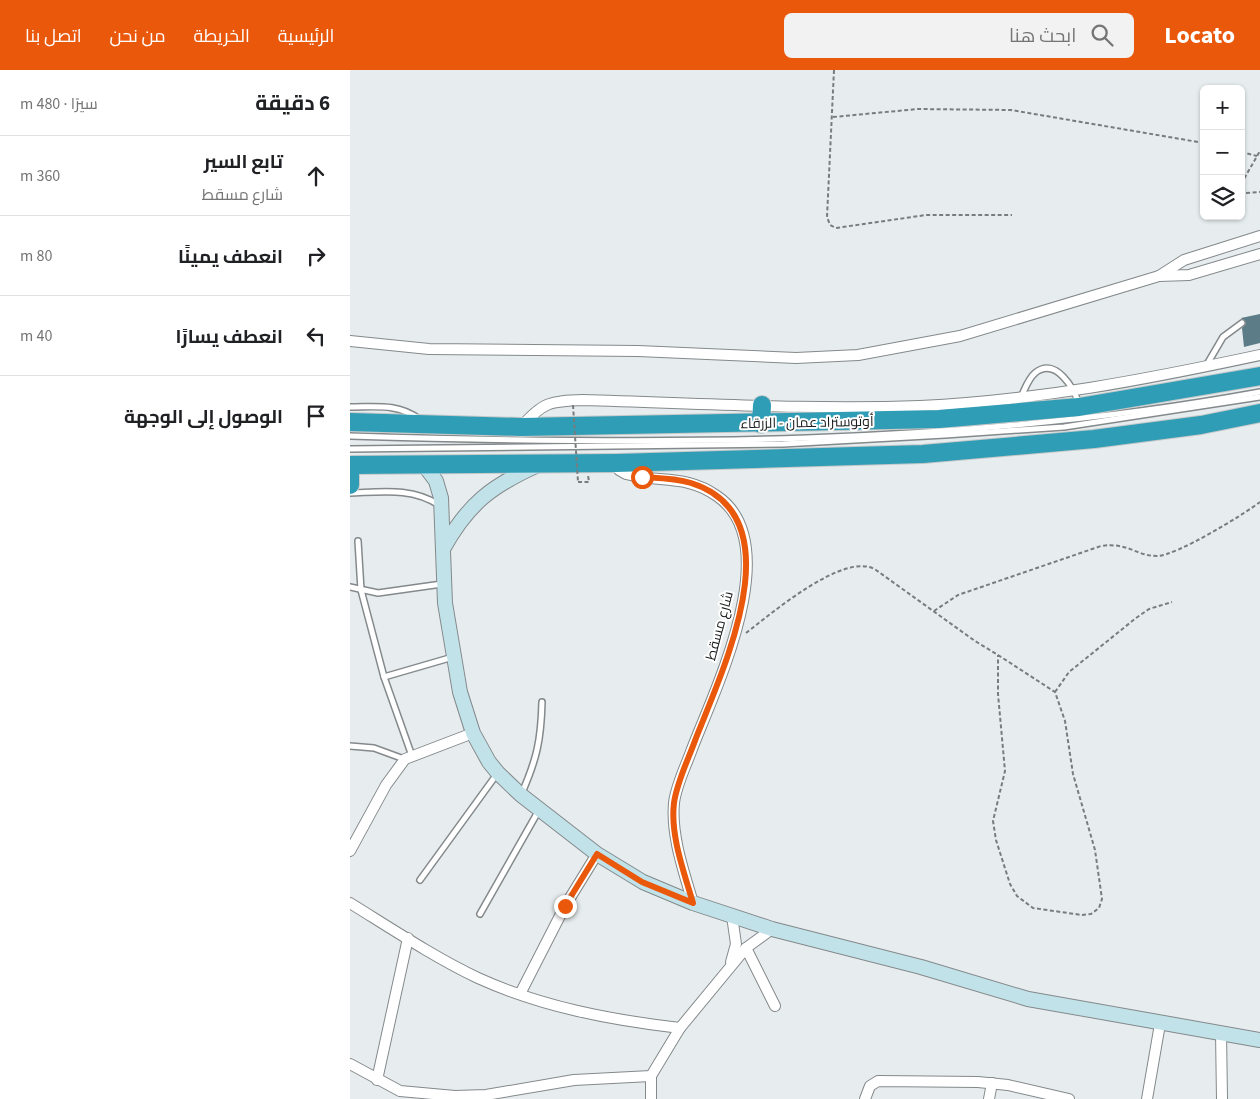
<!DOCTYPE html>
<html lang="ar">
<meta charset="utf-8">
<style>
:root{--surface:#fff;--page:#f2f2f2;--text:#202124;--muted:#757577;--line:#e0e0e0;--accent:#ea580c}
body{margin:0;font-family:"Source Sans 3",Cairo,sans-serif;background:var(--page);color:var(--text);direction:rtl}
.controls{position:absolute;right:15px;top:15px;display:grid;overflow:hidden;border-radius:8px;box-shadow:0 1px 4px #0004}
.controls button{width:45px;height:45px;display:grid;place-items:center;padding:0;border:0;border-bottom:1px solid var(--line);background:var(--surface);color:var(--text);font:25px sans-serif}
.stop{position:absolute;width:15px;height:15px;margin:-11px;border:4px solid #ea580c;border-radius:50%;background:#fff}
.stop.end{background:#ea580c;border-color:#fff;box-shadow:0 1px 5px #0008}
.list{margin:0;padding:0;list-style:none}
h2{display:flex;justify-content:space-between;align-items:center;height:65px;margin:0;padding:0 20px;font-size:21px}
h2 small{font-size:16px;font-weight:400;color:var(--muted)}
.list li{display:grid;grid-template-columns:32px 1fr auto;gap:15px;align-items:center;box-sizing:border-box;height:80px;padding:0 20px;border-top:1px solid var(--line)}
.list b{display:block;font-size:19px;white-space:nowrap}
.list p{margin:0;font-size:16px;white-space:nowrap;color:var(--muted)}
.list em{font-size:16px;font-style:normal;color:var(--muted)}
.icon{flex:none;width:28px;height:28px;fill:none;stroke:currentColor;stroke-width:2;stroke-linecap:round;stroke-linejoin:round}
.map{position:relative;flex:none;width:910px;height:1029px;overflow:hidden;direction:ltr}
header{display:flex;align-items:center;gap:30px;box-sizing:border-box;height:70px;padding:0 25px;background:var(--accent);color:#fff}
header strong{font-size:24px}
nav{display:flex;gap:28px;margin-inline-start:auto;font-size:18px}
.search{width:350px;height:45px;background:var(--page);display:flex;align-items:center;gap:12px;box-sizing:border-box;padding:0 18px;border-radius:8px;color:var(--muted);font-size:19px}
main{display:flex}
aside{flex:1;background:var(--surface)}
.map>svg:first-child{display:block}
.building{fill:#5c7d87}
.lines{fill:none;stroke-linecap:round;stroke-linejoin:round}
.lane-casing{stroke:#84898b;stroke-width:8}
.street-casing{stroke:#84898b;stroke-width:12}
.secondary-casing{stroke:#84898b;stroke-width:16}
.highway-casing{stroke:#c8c9c9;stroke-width:20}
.path{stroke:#787c7d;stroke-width:2;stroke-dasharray:4 2.5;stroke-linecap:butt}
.lane{stroke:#fff;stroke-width:5}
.street{stroke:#fff;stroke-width:10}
.secondary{stroke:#c1e2e9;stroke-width:14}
.highway{stroke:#309db6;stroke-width:18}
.path-bridge{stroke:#787c7d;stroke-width:2;stroke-dasharray:4 2.5;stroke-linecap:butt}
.route{stroke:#ea580c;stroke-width:6}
.labels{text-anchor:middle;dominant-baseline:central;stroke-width:4;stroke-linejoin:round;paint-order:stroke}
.street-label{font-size:14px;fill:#1a1c1d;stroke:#fff}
</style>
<header>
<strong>Locato</strong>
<div class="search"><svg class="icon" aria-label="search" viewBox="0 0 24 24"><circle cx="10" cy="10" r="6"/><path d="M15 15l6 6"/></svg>ابحث هنا</div>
<nav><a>الرئيسية</a><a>الخريطة</a><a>من نحن</a><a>اتصل بنا</a></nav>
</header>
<main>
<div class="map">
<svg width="910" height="1029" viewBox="0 0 910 1029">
<rect width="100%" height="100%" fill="#e7edef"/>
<polygon class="building" points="910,244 910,273 894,277 892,258 896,253 891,248"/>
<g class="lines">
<defs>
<g id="lane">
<polyline points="856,296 873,267 892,253"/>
<path d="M671 327C675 319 678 309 685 303 706 286 724 319 729 334"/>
<path d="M0 337C25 337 48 333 69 349"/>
<path d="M0 366C304 375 610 377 910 322"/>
<polyline points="0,379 433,374 595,365 714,357 910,327"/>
<path d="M0 423C31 422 62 417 89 435"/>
<polyline points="8,471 11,520 34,607 62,686"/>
<polyline points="0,517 28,523 92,514"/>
<polyline points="34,607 103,587"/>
<polyline points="0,676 24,678 54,689"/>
<path d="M171 725C187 689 191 670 192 632"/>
<polyline points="70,810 147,704"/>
<polyline points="130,844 189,740"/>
</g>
<g id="street">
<polyline points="809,206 834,190 910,166"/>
<polyline points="0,271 79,279 288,281 446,288 508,285 610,266 809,206 839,205 910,184"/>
<path d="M171 357C193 332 200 331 233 330 345 333 458 340 570 336 685 331 798 309 910 285"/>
<path d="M266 393 269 400 276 404C309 413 336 404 367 426 437 474 365 619 342 679 336 696 326 715 324 733 321 766 334 802 343 833"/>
<polyline points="0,781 36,715 55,689 123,663"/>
<path d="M0 833C42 859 84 887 128 908 192 937 261 950 330 958"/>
<polyline points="396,878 425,936"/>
<polyline points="381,892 386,874 382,846"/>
<polyline points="170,924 215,836 247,784"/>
<polyline points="871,962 872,1029"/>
<polyline points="0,994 50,1021 105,1026 136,1025 224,1010 301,1006"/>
<polyline points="27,1010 58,868"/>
<polyline points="301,1029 301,1006 330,958 396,878 422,859"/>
<polyline points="515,1029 520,1016 528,1011 628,1012 658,1015 719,1029"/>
<polyline points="639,1029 642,1013"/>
<polyline points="797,1029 810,954"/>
</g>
<g id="secondary">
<polyline points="74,395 86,411 91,428 95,533 110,622 123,663 139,692 148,703 171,725 247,784 293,812 343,833 422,859 571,897 678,929 910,970"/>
<path d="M93 479C118 434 141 416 188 395"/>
</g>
<g id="highway">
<polyline points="0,352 171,357 589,349 729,337 910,306"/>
<polyline points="411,354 412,335"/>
<polyline points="0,395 266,393 573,384 744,369 851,355 910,343"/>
<polyline points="0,415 0,395"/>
</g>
</defs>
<use href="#lane" class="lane-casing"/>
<use href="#street" class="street-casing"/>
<use href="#secondary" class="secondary-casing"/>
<use href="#highway" class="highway-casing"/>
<g class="path">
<polyline points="484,0 477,147 480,155 486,158 576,145 662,145"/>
<polyline points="483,47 568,39 661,40 854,73"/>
<polyline points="891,82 907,86"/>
<polyline points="891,114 910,81"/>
<polyline points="891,119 896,123 910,122"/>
<polyline points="228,412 239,412 238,405"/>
<path d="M584 541 608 525 751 476C778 472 786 486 807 486 826 486 893 445 910 432"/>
<path d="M396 563C421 544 495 480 526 500L625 571 648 585 705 622 715 651 723 704 745 780 752 829 749 838 741 844 732 845 683 838 667 826 660 814 646 770 643 751 655 701 648 624V585"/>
<polyline points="705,622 719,602 786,548 799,539 822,532"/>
</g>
<use href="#lane" class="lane"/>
<use href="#street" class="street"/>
<use href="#secondary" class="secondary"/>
<use href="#highway" class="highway"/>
<polyline class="path-bridge" points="223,335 228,412"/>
</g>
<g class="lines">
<path class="route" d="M215 836 247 784 292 812 343 833C334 802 320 765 324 733 327 711 339 688 346 668 372 601 447 446 341 413 325 408 309 408 292 407"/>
</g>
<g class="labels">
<g class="street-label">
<text transform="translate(457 353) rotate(-1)">أوتوستراد عمان - الزرقاء</text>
<text transform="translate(370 556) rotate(-75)">شارع مسقط</text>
</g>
</g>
</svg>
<div class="controls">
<button>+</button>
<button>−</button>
<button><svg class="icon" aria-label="layers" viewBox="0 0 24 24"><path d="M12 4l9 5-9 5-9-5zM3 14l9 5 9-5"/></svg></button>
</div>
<div class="stop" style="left:292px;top:407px"></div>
<div class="stop end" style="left:215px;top:836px"></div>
</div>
<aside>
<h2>6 دقيقة<small>سيرًا · 480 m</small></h2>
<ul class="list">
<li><svg class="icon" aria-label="ahead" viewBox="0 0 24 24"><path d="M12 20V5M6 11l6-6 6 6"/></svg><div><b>تابع السير</b><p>شارع مسقط</p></div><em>360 m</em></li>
<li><svg class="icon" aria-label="right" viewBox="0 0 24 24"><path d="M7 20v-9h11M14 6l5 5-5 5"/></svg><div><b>انعطف يمينًا</b></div><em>80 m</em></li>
<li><svg class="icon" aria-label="left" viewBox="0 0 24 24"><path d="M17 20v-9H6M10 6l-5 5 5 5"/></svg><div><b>انعطف يسارًا</b></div><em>40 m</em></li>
<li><svg class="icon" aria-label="arrive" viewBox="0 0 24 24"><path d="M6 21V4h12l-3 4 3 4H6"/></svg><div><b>الوصول إلى الوجهة</b></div></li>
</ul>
</aside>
</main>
